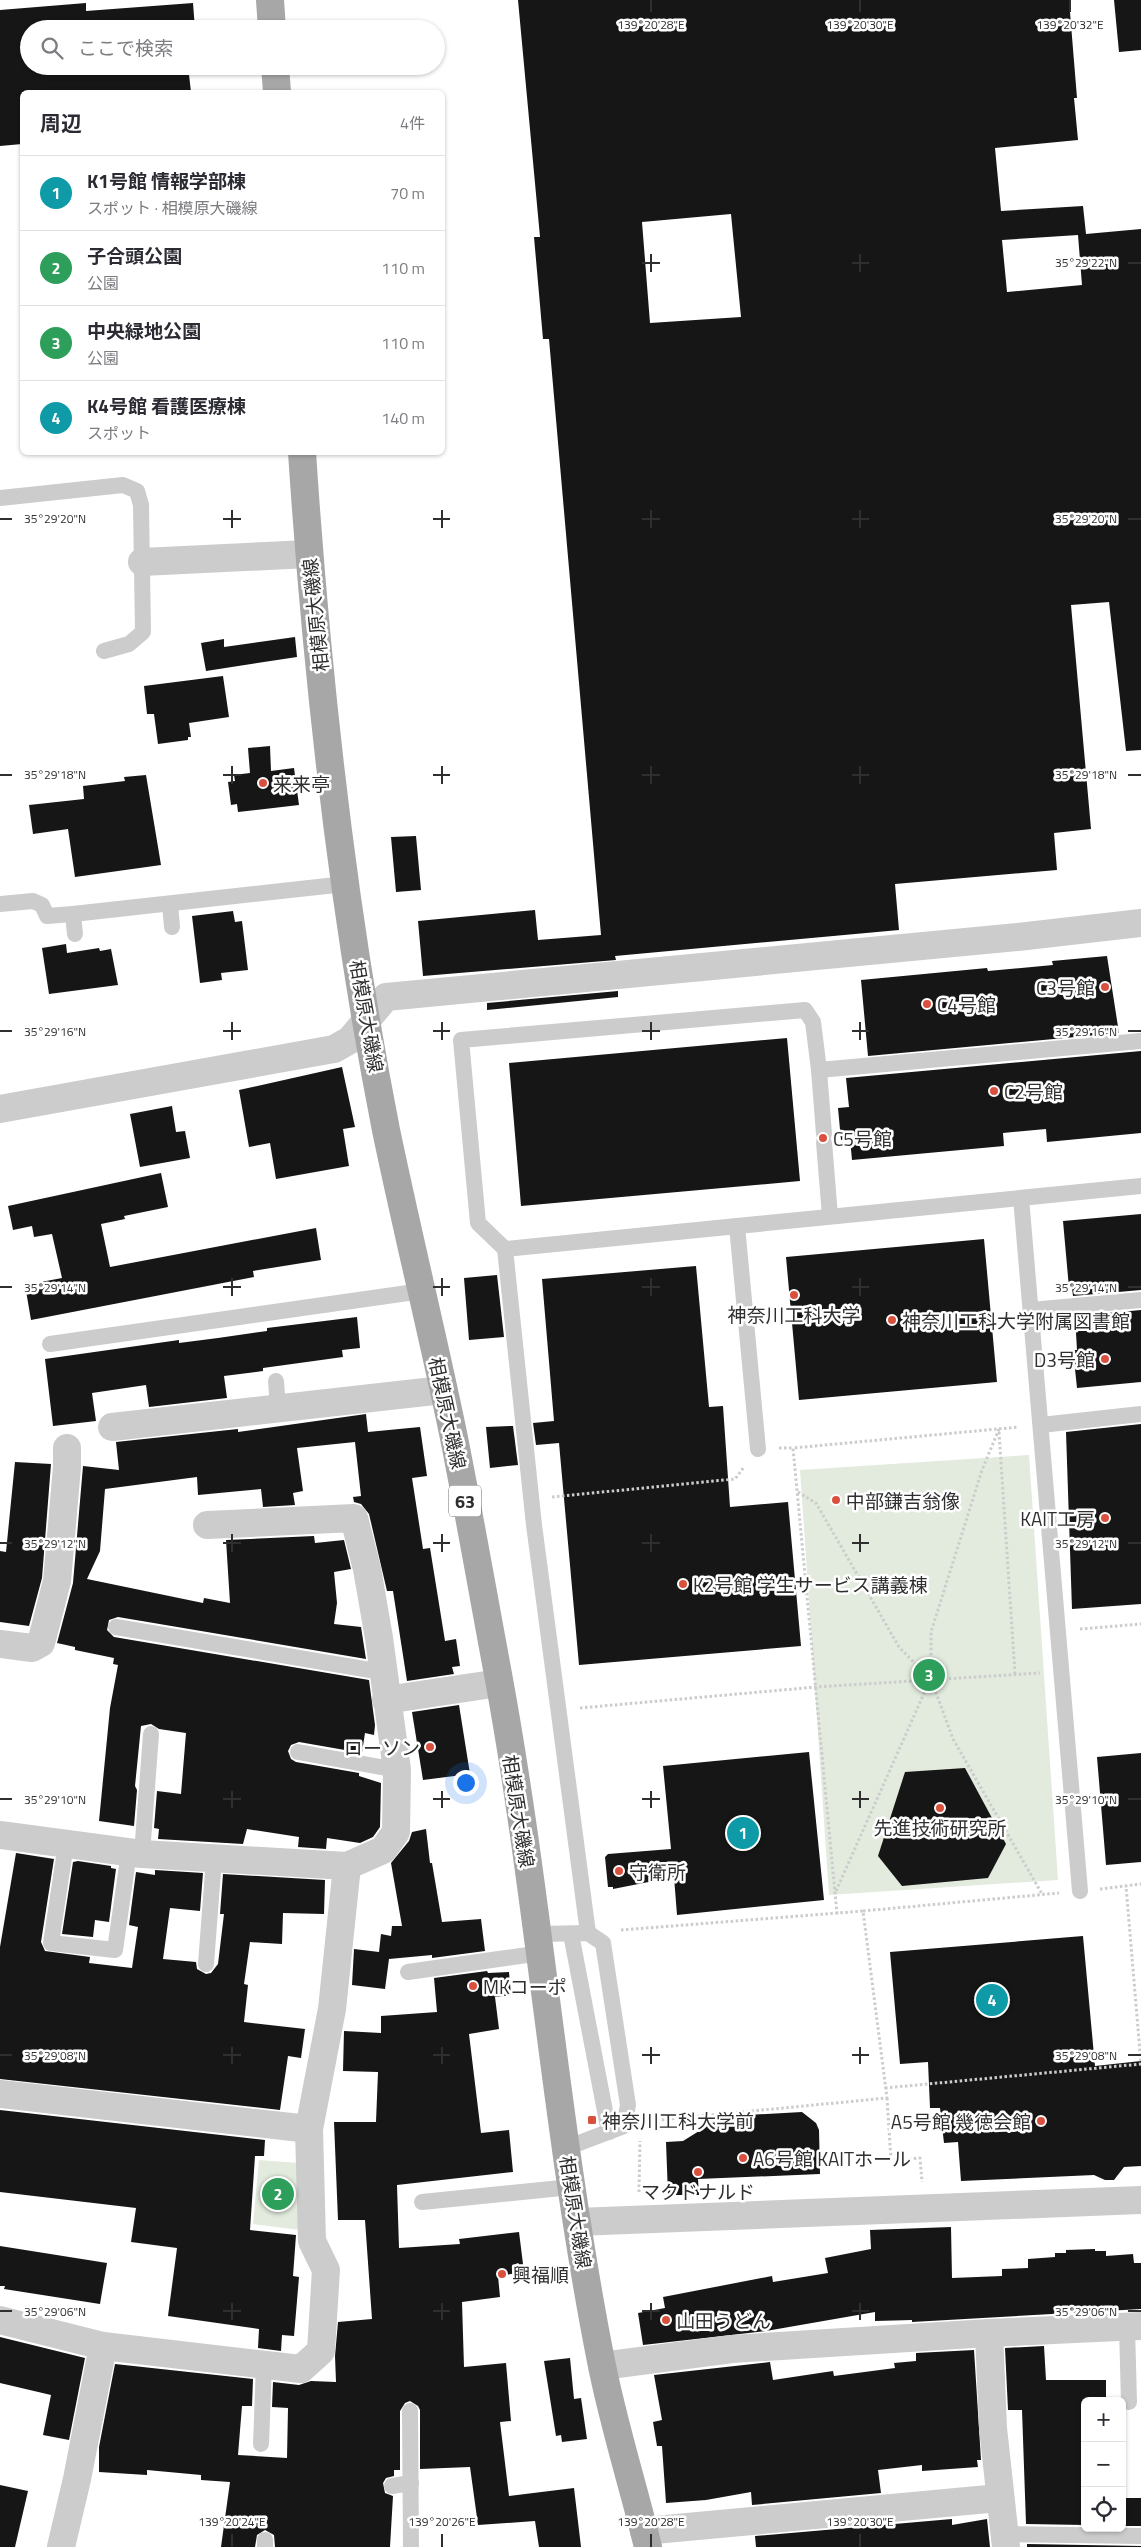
<!DOCTYPE html>
<html lang="ja">
<meta charset="utf-8">
<style>
:root{--surface:#fff;--page:#f2f2f3;--text:#2b2b33;--muted:#7c7c81;--line:#e1e1e2;--accent:#ea580c}
body{margin:0;font-family:"Titillium Web","Noto Sans JP",sans-serif;background:var(--page);color:var(--text)}
.controls{position:absolute;right:15px;bottom:15px;display:grid;overflow:hidden;border-radius:8px;box-shadow:0 1px 4px #0004}
.controls button{width:45px;height:45px;display:grid;place-items:center;padding:0;border:0;border-bottom:1px solid var(--line);background:var(--surface);color:var(--text);font:25px sans-serif}
.you{position:absolute;left:465px;top:1782px;width:18px;height:18px;margin:-12px;border:4px solid #fff;border-radius:50%;background:#1a73e8;box-shadow:0 0 0 8px #1a73e833}
.badge{display:grid;place-items:center;width:32px;height:32px;border-radius:50%;background:var(--accent);color:#fff;font-size:16px;font-weight:700}
.pin{position:absolute;translate:-50% -50%;border:2px solid #fff;box-shadow:0 1px 5px #0006}
.list{margin:0;padding:0;list-style:none}
h2{display:flex;justify-content:space-between;align-items:center;height:65px;margin:0;padding:0 20px;font-size:21px}
h2 small{font-size:16px;font-weight:400;color:var(--muted)}
.list li{display:grid;grid-template-columns:32px 1fr auto;gap:15px;align-items:center;box-sizing:border-box;height:75px;padding:0 20px;border-top:1px solid var(--line)}
.list b{display:block;font-size:19px;white-space:nowrap}
.list p{margin:0;font-size:16px;white-space:nowrap;color:var(--muted)}
.list em{font-size:16px;font-style:normal;color:var(--muted)}
.icon{flex:none;width:28px;height:28px;fill:none;stroke:currentColor;stroke-width:2;stroke-linecap:round;stroke-linejoin:round}
.map{position:relative;flex:none;width:1141px;height:2547px;overflow:hidden}
.search{position:absolute;background:var(--surface);box-shadow:0 1px 4px #0004;left:20px;top:20px;width:425px;height:55px;display:flex;align-items:center;gap:12px;box-sizing:border-box;padding:0 18px;border-radius:28px;color:var(--muted);font-size:19px}
.panel{position:absolute;background:var(--surface);box-shadow:0 1px 4px #0004;left:20px;top:90px;width:425px;height:365px;border-radius:8px}
.map>svg:first-child{display:block}
.green{fill:#e3ebde}
.building{fill:#161616;fill-rule:evenodd}
.lines{fill:none;stroke-linecap:round;stroke-linejoin:round}
.path{stroke:#ccc;stroke-width:3;stroke-dasharray:2.5 2.5;stroke-linecap:butt}
.lane{stroke:#ccc;stroke-width:16}
.street{stroke:#ccc;stroke-width:28}
.primary{stroke:#a7a7a7;stroke-width:28}
.ticks{fill:none;stroke:#2f2f2f;stroke-width:2}
.poi-dot{fill:#da503e;stroke:#fff;stroke-width:2}
.labels{text-anchor:middle;dominant-baseline:central;stroke-width:5;stroke-linejoin:round;paint-order:stroke}
.shield{fill:#fff;stroke:#6d6d6d;stroke-width:1}
.shield-label{font-size:18px;font-weight:bold;fill:#2f2f2f}
.street-label{font-size:19px;fill:#2f2f2f;stroke:#fff}
.poi-label{font-size:19px;fill:#2f2f2f;stroke:#fff;text-anchor:start}
.ticks-label{font-size:12px;text-anchor:middle;fill:#2f2f2f;stroke:#fff;stroke-width:5;stroke-linejoin:round;paint-order:stroke}
</style>
<div class="map">
<svg width="1141" height="2547" viewBox="0 0 1141 2547">
<rect width="100%" height="100%" fill="#fff"/>
<g class="green">
<polygon points="1029,1455 1058,1880 829,1895 800,1470"/>
<polygon points="259,2160 299,2163 300,2230 253,2224"/>
</g>
<g class="building">
<path d="M518 0H1069L1077 98H1074L1078 140 995 148 1001 211 1083 206 1086 234 1141 229V750L1126 751 1109 602 1071 605 1091 829 1054 833 1057 870 895 884 899 930 615 956 616 960 423 976 418 921 535 910 538 940 601 935 549 339H543L534 237H540ZM731 214 741 317 650 323 642 222ZM1078 235 1082 285 1007 292 1002 240Z"/>
<polygon points="1114,0 1141,0 1141,50 1119,52"/>
<polygon points="86,3 86,11 193,3 195,29 29,29 29,66 188,66 191,92 22,92 22,144 0,146 0,10"/>
<polygon points="295,637 297,657 206,671 201,643 224,639 224,647"/>
<polygon points="223,676 229,717 189,723 191,737 188,737 188,740 158,744 154,714 147,714 144,686"/>
<polygon points="270,746 271,771 294,768 299,805 238,812 237,804 231,805 228,782 235,781 234,775 250,773 248,748"/>
<polygon points="146,775 161,865 75,877 68,829 33,834 29,805 84,799 83,786 125,781 124,777"/>
<polygon points="416,836 421,890 396,892 391,837"/>
<polygon points="233,911 235,922 242,921 248,970 221,973 222,980 200,983 192,916"/>
<polygon points="66,944 67,953 99,948 100,951 111,949 118,985 49,994 42,948"/>
<polygon points="1107,956 1119,1033 868,1056 861,980 987,968 988,971 1053,965 1052,961"/>
<polygon points="618,991 618,997 487,1010 487,1003"/>
<polygon points="787,1038 800,1181 521,1206 509,1063"/>
<polygon points="1141,1051 1141,1133 1047,1142 1046,1129 1003,1133 1004,1146 852,1160 850,1139 841,1140 838,1108 849,1107 846,1078"/>
<polygon points="342,1067 355,1127 343,1129 349,1166 276,1179 270,1143 249,1147 239,1090"/>
<polygon points="172,1106 176,1132 185,1131 190,1158 140,1167 130,1114"/>
<polygon points="161,1173 168,1207 124,1216 125,1219 101,1224 110,1267 316,1228 321,1260 253,1271 254,1277 31,1320 25,1285 62,1278 52,1234 34,1237 32,1226 13,1230 8,1206"/>
<polygon points="1141,1214 1141,1290 1073,1296 1072,1288 1069,1288 1063,1221"/>
<polygon points="984,1239 997,1382 799,1400 786,1257"/>
<polygon points="696,1266 709,1407 723,1406 730,1507 788,1502 801,1646 579,1665 559,1443 536,1445 533,1423 554,1421 542,1279"/>
<polygon points="497,1275 504,1337 469,1340 464,1278"/>
<polygon points="1141,1310 1141,1382 1077,1388 1073,1350 1077,1350 1075,1316"/>
<polygon points="357,1317 360,1348 342,1350 343,1357 263,1368 263,1371 224,1376 227,1398 149,1407 146,1385 92,1393 96,1421 53,1426 45,1359 179,1340 179,1343 218,1338 267,1331 267,1328"/>
<polygon points="366,1414 368,1432 420,1427 427,1476 412,1478 423,1549 430,1548 445,1641 456,1639 460,1666 452,1667 454,1674 407,1681 393,1591 387,1591 369,1514 361,1504 354,1502 353,1497 361,1496 355,1442 297,1448 303,1491 293,1493 295,1505 263,1507 261,1489 198,1495 197,1477 105,1489 100,1551 87,1579 203,1603 204,1598 230,1603 226,1540 314,1536 315,1543 344,1540 351,1569 334,1572 337,1603 334,1624 361,1627 366,1659 118,1617 109,1620 107,1630 114,1637 369,1680 375,1725 374,1735 365,1733 362,1753 299,1742 291,1745 288,1751 291,1759 296,1762 359,1773 359,1776 381,1783 380,1827 373,1837 360,1843 327,1838 326,1849 298,1847 299,1837 247,1829 243,1844 158,1839 159,1829 154,1828 157,1791 181,1794 186,1733 159,1729 151,1724 141,1726 135,1786 137,1790 134,1826 99,1821 110,1708 118,1665 113,1664 114,1658 75,1650 75,1647 57,1643 73,1583 83,1466 119,1470 116,1442 238,1429 238,1432"/>
<polygon points="1141,1424 1141,1604 1072,1609 1066,1432"/>
<polygon points="510,1426 513,1426 518,1465 490,1468 486,1427"/>
<polygon points="15,1462 51,1464 42,1578 29,1626 0,1622 0,1551 6,1552"/>
<polygon points="459,1705 470,1774 423,1780 412,1712"/>
<polygon points="809,1752 824,1900 677,1915 674,1877 613,1889 613,1887 608,1887 605,1857 608,1854 671,1849 663,1766"/>
<polygon points="1141,1753 1141,1862 1106,1865 1097,1757"/>
<polygon points="965,1768 1006,1844 988,1878 902,1886 878,1856 905,1772"/>
<polygon points="426,1829 430,1863 432,1863 442,1922 481,1919 485,1951 432,1958 432,1955 389,1959 385,1989 352,1985 354,1949 379,1952 381,1934 391,1936 392,1926 402,1926 391,1863 409,1841 412,1832"/>
<polygon points="16,1853 54,1859 41,1942 45,1951 90,1957 89,1963 132,1968 138,1927 129,1925 136,1872 155,1875 155,1870 203,1873 200,1911 170,1908 163,1959 196,1962 197,1969 206,1974 211,1973 218,1964 224,1914 220,1914 223,1874 325,1880 324,1914 283,1913 282,1944 250,1942 244,1984 248,1985 244,2022 305,2029 301,2058 288,2056 280,2110 0,2079 0,1947"/>
<polygon points="78,1861 111,1866 111,1868 116,1869 109,1922 95,1920 93,1937 62,1934 73,1862"/>
<polygon points="1083,1936 1095,2066 1141,2061 1141,2166 1124,2167 1114,2180 1105,2180 1094,2175 961,2181 958,2142 944,2143 940,2108 930,2108 928,2062 900,2064 890,1952"/>
<polygon points="487,1971 488,1973 509,1972 511,1995 495,1997 499,2029 469,2034 481,2133 509,2130 513,2172 397,2185 399,2248 460,2244 459,2239 519,2232 524,2272 498,2276 500,2297 462,2302 464,2367 506,2363 511,2421 500,2422 509,2496 574,2488 581,2547 539,2547 535,2521 478,2525 470,2467 420,2469 420,2410 418,2406 410,2401 405,2403 400,2411 400,2470 394,2470 394,2476 386,2478 383,2483 385,2493 393,2496 390,2547 275,2547 274,2535 265,2530 257,2535 255,2547 221,2547 230,2482 201,2480 201,2475 147,2470 147,2475 99,2472 99,2447 115,2364 253,2379 252,2406 242,2406 238,2455 287,2458 288,2408 272,2407 273,2382 299,2385 311,2381 336,2382 335,2356 338,2322 372,2319 365,2220 338,2220 334,2122 376,2122 378,2072 343,2071 344,2031 381,2033 381,2016 437,2012 434,1978"/>
<polygon points="0,2110 265,2140 264,2156 255,2156 250,2230 296,2235 293,2276 299,2277 294,2336 282,2335 281,2351 258,2348 259,2329 168,2316 177,2248 131,2242 136,2208 0,2192"/>
<polygon points="802,2112 816,2123 819,2130 820,2174 698,2179 699,2195 668,2195 666,2142 683,2141 712,2123 727,2119 748,2115"/>
<polygon points="951,2227 952,2278 1002,2276 1002,2269 1028,2268 1028,2259 1055,2257 1055,2253 1066,2253 1066,2250 1095,2249 1095,2251 1106,2251 1106,2256 1133,2254 1134,2263 1141,2263 1141,2309 912,2322 912,2320 875,2321 875,2312 766,2331 643,2345 638,2313 665,2308 663,2297 772,2276 773,2282 828,2273 825,2258 871,2249 870,2230"/>
<polygon points="0,2246 107,2263 100,2304 4,2289 5,2286 0,2286"/>
<polygon points="0,2337 85,2358 69,2440 43,2435 51,2395 0,2383"/>
<polygon points="1044,2346 1046,2380 1106,2380 1106,2401 1085,2401 1085,2525 1026,2524 1022,2410 1008,2410 1005,2348"/>
<polygon points="974,2350 981,2460 977,2460 978,2467 922,2471 922,2465 878,2470 881,2493 752,2505 751,2492 706,2500 666,2503 662,2446 657,2446 653,2422 662,2420 654,2375 770,2362 773,2380 833,2371 834,2376 895,2368 894,2363 916,2361 916,2353"/>
<polygon points="570,2358 574,2399 581,2398 587,2439 562,2442 561,2435 556,2436 544,2361"/>
<polygon points="0,2485 28,2491 15,2547 0,2547"/>
<rect x="1122" y="2498" width="19" height="28"/>
<polygon points="952,2519 952,2525 987,2519 990,2547 756,2547 755,2536"/>
<polygon points="1027,2544 1141,2546 1141,2547 1027,2547"/>
</g>
<g class="lines">
<g class="path">
<polyline points="999,1429 982,1470 931,1632 931,1679 953,1739 1042,1894"/>
<polyline points="999,1432 1015,1674"/>
<polyline points="779,1448 793,1448"/>
<polyline points="798,1492 816,1503 899,1647 930,1679"/>
<polyline points="552,1497 735,1479 744,1467"/>
<polyline points="1080,1629 1141,1624"/>
<polyline points="580,1708 816,1687 1040,1673"/>
<polyline points="1100,1889 1141,1884"/>
<polyline points="836,1891 930,1680"/>
<polyline points="863,1911 1059,1893"/>
<polyline points="837,1914 793,1448 1019,1427"/>
<polyline points="621,1930 863,1911 887,2098 648,2121"/>
<polyline points="885,2088 1141,2064 1126,1886"/>
<polyline points="887,2098 891,2160 920,2158 922,2182"/>
<polyline points="639,2192 640,2141"/>
</g>
<g class="lane">
<polyline points="0,498 123,485 137,491 141,505 143,632 129,644 104,651"/>
<polyline points="0,904 33,901 42,905 47,916 73,914 345,884"/>
<polyline points="170,904 172,927"/>
<polyline points="73,914 75,934"/>
<polyline points="819,1070 824,1134"/>
<polyline points="824,1142 830,1216"/>
<polyline points="1021,1198 1080,1891"/>
<polyline points="737,1226 758,1449"/>
<polyline points="505,1249 1141,1186"/>
<polyline points="1031,1310 1141,1300"/>
<polyline points="50,1344 422,1291"/>
<polyline points="276,1381 278,1408"/>
<polyline points="1041,1425 1141,1414"/>
<polyline points="116,1627 382,1672"/>
<polyline points="298,1752 397,1770"/>
<polyline points="66,1844 51,1943 115,1950 129,1852"/>
<polyline points="142,1854 151,1734"/>
<polyline points="588,1933 534,1525 505,1249 478,1223 461,1040 805,1010 813,1022 819,1070 1141,1041"/>
<polyline points="538,1934 588,1933 603,1943 628,2105 624,2126 566,2148"/>
<polyline points="571,1934 609,2132"/>
<polyline points="206,1964 214,1858"/>
<polyline points="408,1972 541,1953"/>
<polyline points="422,2202 571,2187"/>
<polyline points="1127,2327 1129,2402"/>
<polyline points="410,2411 411,2547"/>
<polyline points="261,2444 264,2365"/>
<polyline points="392,2486 411,2483"/>
<polyline points="1005,2534 1141,2536"/>
<polyline points="265,2547 265,2540"/>
</g>
<g class="street">
<polyline points="142,562 309,554"/>
<polyline points="0,1109 334,1049 350,1040 386,997 1018,937 1141,923"/>
<polyline points="112,1427 443,1390"/>
<polyline points="0,1644 32,1648 41,1643 57,1581 67,1467 67,1448"/>
<polyline points="386,1700 499,1683"/>
<polyline points="0,1835 142,1854 347,1866 383,1850 396,1832 397,1770 379,1638 367,1569 354,1518 207,1525"/>
<polyline points="0,2094 309,2129"/>
<polyline points="577,2222 1141,2200"/>
<polyline points="0,2320 103,2346 301,2369 321,2351 326,2270 312,2241 309,2129 332,2009 347,1866"/>
<polyline points="989,2333 993,2428 1006,2547"/>
<polyline points="602,2366 732,2349 989,2333 1141,2326"/>
<polyline points="644,2531 999,2498"/>
<polyline points="61,2547 77,2479 103,2346"/>
</g>
<g class="primary">
<polyline points="270,0 272,29"/>
<polyline points="275,66 277,92"/>
<path d="M302 452C317 680 342 907 386 1130 407 1231 432 1332 453 1433 469 1513 483 1594 498 1674 540 1902 556 2134 601 2361 613 2423 633 2485 648 2547"/>
</g>
</g>
<path class="ticks" d="M651 0V12M860 0V12M1070 0V12M651 254V272M860 254V272M642 263H660M852 263H869M1128 263H1141M232 510V528M442 510V528M651 510V528M860 510V528M0 519H12M223 519H241M433 519H450M642 519H660M852 519H869M1128 519H1141M232 766V784M442 766V784M651 766V784M860 766V784M0 775H12M223 775H241M433 775H450M642 775H660M852 775H869M1128 775H1141M232 1022V1040M442 1022V1040M651 1022V1040M860 1022V1040M0 1031H12M223 1031H241M433 1031H450M642 1031H660M852 1031H869M1128 1031H1141M232 1278V1296M442 1278V1296M651 1278V1296M860 1278V1296M0 1287H12M223 1287H241M433 1287H450M642 1287H660M852 1287H869M1128 1287H1141M232 1534V1552M442 1534V1552M651 1534V1552M860 1534V1552M0 1543H12M223 1543H241M433 1543H450M642 1543H660M852 1543H869M1128 1543H1141M232 1791V1808M442 1791V1808M651 1791V1808M860 1791V1808M0 1799H12M223 1799H241M433 1799H450M642 1799H660M852 1799H869M1128 1799H1141M232 2047V2064M442 2047V2064M651 2047V2064M860 2047V2064M0 2055H12M223 2055H241M433 2055H450M642 2055H660M852 2055H869M1128 2055H1141M232 2303V2320M442 2303V2320M651 2303V2320M860 2303V2320M0 2311H12M223 2311H241M433 2311H450M642 2311H660M852 2311H869M1128 2311H1141M232 2534V2547M442 2534V2547M651 2534V2547M860 2534V2547"/>
<g class="poi-dot">
<circle cx="263" cy="783" r="5"/>
<circle cx="1105" cy="987" r="5"/>
<circle cx="927" cy="1004" r="5"/>
<circle cx="994" cy="1091" r="5"/>
<circle cx="823" cy="1138" r="5"/>
<circle cx="794" cy="1295" r="5"/>
<circle cx="892" cy="1320" r="5"/>
<circle cx="1105" cy="1359" r="5"/>
<circle cx="836" cy="1500" r="5"/>
<circle cx="1105" cy="1518" r="5"/>
<circle cx="683" cy="1584" r="5"/>
<circle cx="430" cy="1747" r="5"/>
<circle cx="940" cy="1808" r="5"/>
<circle cx="619" cy="1871" r="5"/>
<circle cx="473" cy="1986" r="5"/>
<rect x="587" y="2115" width="10" height="10" rx="2.5"/>
<circle cx="1041" cy="2121" r="5"/>
<circle cx="743" cy="2158" r="5"/>
<circle cx="698" cy="2172" r="5"/>
<circle cx="502" cy="2274" r="5"/>
<circle cx="666" cy="2320" r="5"/>
</g>
<g class="labels">
<rect class="shield" x="449" y="1485.5" width="32" height="31" rx="4"/>
<g class="shield-label">
<text x="465" y="1501">63</text>
</g>
<g class="street-label">
<text transform="translate(315 615) rotate(-96)">相模原大磯線</text>
<text transform="translate(367 1016) rotate(80)">相模原大磯線</text>
<text transform="translate(448 1413) rotate(78)">相模原大磯線</text>
<text transform="translate(519 1811) rotate(81)">相模原大磯線</text>
<text transform="translate(576 2212) rotate(81)">相模原大磯線</text>
</g>
<g class="poi-label">
<text x="273" y="783">来来亭</text>
<text x="1095" y="987" text-anchor="end">C3号館</text>
<text x="937" y="1004">C4号館</text>
<text x="1004" y="1091">C2号館</text>
<text x="833" y="1138">C5号館</text>
<text x="794" y="1314" text-anchor="middle">神奈川工科大学</text>
<text x="902" y="1320">神奈川工科大学附属図書館</text>
<text x="1095" y="1359" text-anchor="end">D3号館</text>
<text x="846" y="1500">中部鎌吉翁像</text>
<text x="1095" y="1518" text-anchor="end">KAIT工房</text>
<text x="693" y="1584">K2号館 学生サービス講義棟</text>
<text x="420" y="1747" text-anchor="end">ローソン</text>
<text x="940" y="1827" text-anchor="middle">先進技術研究所</text>
<text x="629" y="1871">守衛所</text>
<text x="483" y="1986">MKコーポ</text>
<text x="602" y="2120">神奈川工科大学前</text>
<text x="1031" y="2121" text-anchor="end">A5号館 幾徳会館</text>
<text x="753" y="2158">A6号館 KAITホール</text>
<text x="698" y="2191" text-anchor="middle">マクドナルド</text>
<text x="512" y="2274">興福順</text>
<text x="676" y="2320">山田うどん</text>
</g>
</g>
<g class="ticks-label">
<text x="651" y="29">139°20'28"E</text>
<text x="860" y="29">139°20'30"E</text>
<text x="1070" y="29">139°20'32"E</text>
<text x="1086" y="267">35°29'22"N</text>
<text x="55" y="523">35°29'20"N</text>
<text x="1086" y="523">35°29'20"N</text>
<text x="55" y="779">35°29'18"N</text>
<text x="1086" y="779">35°29'18"N</text>
<text x="55" y="1036">35°29'16"N</text>
<text x="1086" y="1036">35°29'16"N</text>
<text x="55" y="1292">35°29'14"N</text>
<text x="1086" y="1292">35°29'14"N</text>
<text x="55" y="1548">35°29'12"N</text>
<text x="1086" y="1548">35°29'12"N</text>
<text x="55" y="1804">35°29'10"N</text>
<text x="1086" y="1804">35°29'10"N</text>
<text x="55" y="2060">35°29'08"N</text>
<text x="1086" y="2060">35°29'08"N</text>
<text x="55" y="2316">35°29'06"N</text>
<text x="1086" y="2316">35°29'06"N</text>
<text x="232" y="2526">139°20'24"E</text>
<text x="442" y="2526">139°20'26"E</text>
<text x="651" y="2526">139°20'28"E</text>
<text x="860" y="2526">139°20'30"E</text>
</g>
</svg>
<div class="controls">
<button>+</button>
<button>−</button>
<button><svg class="icon" aria-label="locate" viewBox="0 0 24 24"><circle cx="12" cy="12" r="6"/><path d="M12 2v4M12 18v4M2 12h4M18 12h4"/></svg></button>
</div>
<div class="you"></div>
<div class="pin badge" style="left:743px;top:1833px;background:#0f9aa8">1</div>
<div class="pin badge" style="left:278px;top:2194px;background:#2e9e5b">2</div>
<div class="pin badge" style="left:929px;top:1675px;background:#2e9e5b">3</div>
<div class="pin badge" style="left:992px;top:2000px;background:#0f9aa8">4</div>
<div class="search"><svg class="icon" aria-label="search" viewBox="0 0 24 24"><circle cx="10" cy="10" r="6"/><path d="M15 15l6 6"/></svg>ここで検索</div>
<section class="panel">
<h2>周辺<small>4件</small></h2>
<ul class="list">
<li><span class="badge" style="background:#0f9aa8">1</span><div><b>K1号館 情報学部棟</b><p>スポット · 相模原大磯線</p></div><em>70 m</em></li>
<li><span class="badge" style="background:#2e9e5b">2</span><div><b>子合頭公園</b><p>公園</p></div><em>110 m</em></li>
<li><span class="badge" style="background:#2e9e5b">3</span><div><b>中央緑地公園</b><p>公園</p></div><em>110 m</em></li>
<li><span class="badge" style="background:#0f9aa8">4</span><div><b>K4号館 看護医療棟</b><p>スポット</p></div><em>140 m</em></li>
</ul>
</section>
</div>
